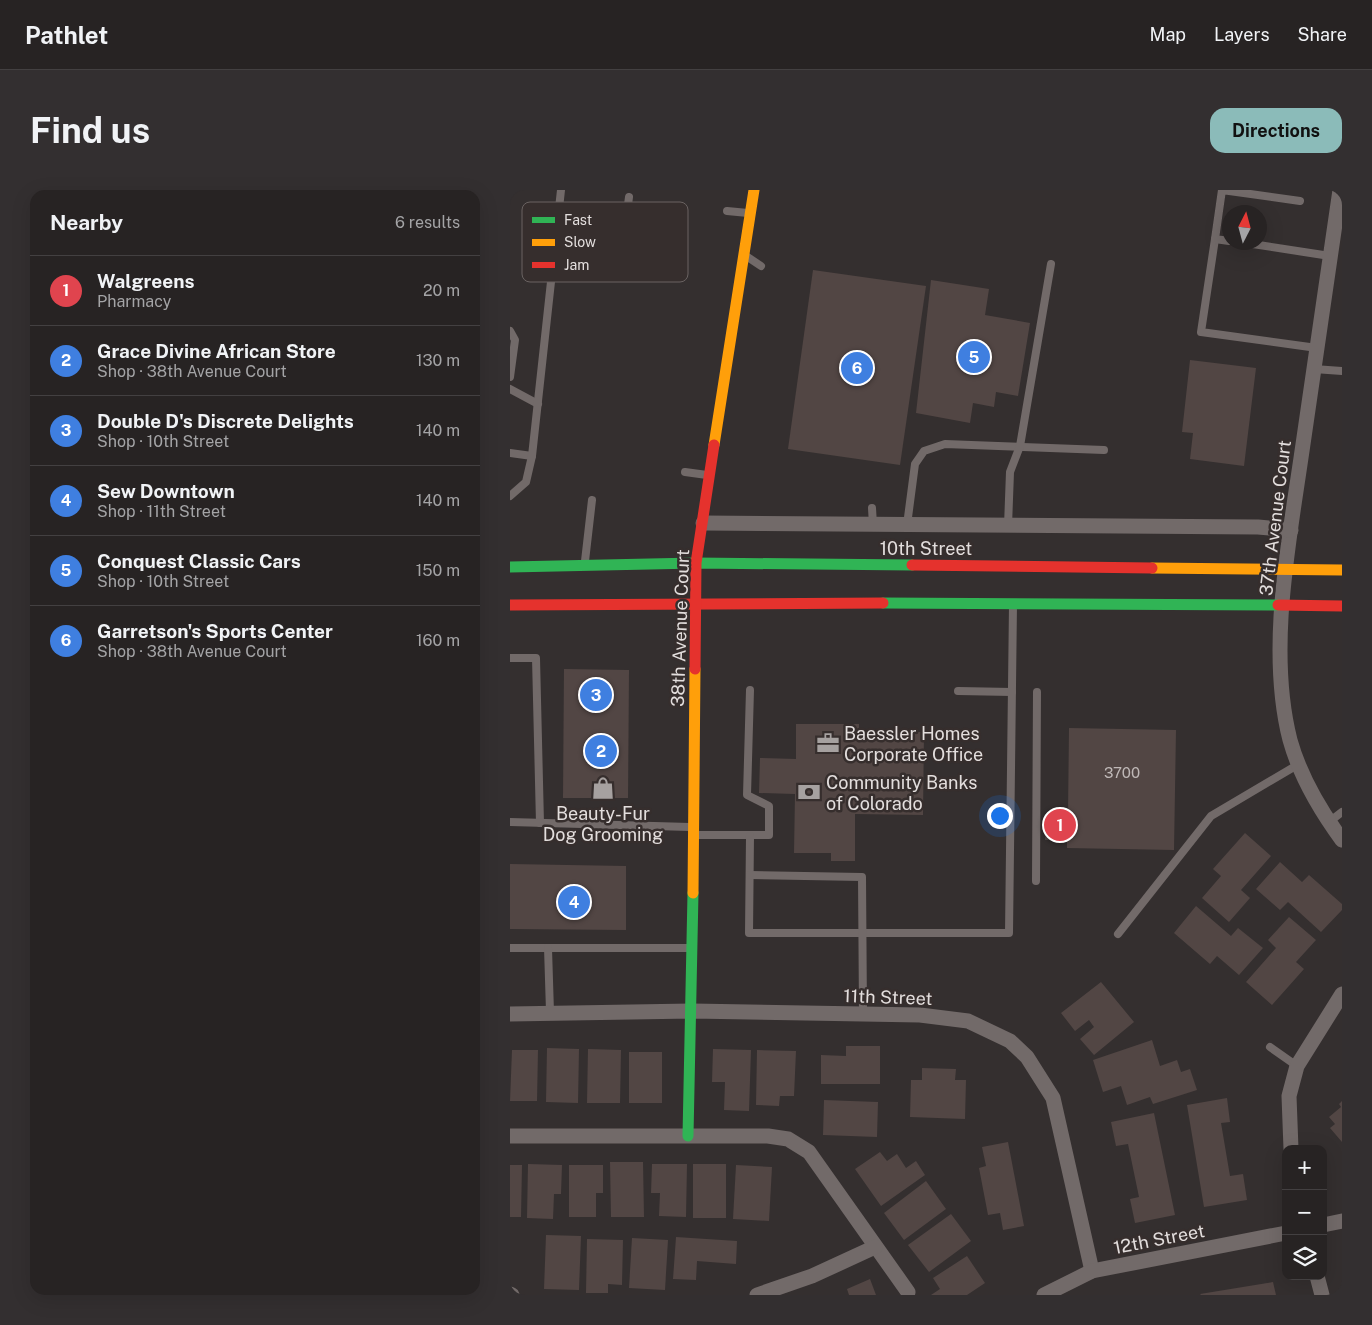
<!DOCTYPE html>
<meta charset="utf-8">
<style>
:root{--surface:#272323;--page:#332f30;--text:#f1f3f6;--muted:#a4a4a6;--line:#434041;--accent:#8bbbb9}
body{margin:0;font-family:"Public Sans",sans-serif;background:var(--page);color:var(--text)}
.controls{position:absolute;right:15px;bottom:15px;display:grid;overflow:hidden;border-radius:10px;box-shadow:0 5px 20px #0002}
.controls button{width:45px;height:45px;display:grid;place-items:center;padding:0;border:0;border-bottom:1px solid var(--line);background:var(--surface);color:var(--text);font:25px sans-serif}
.compass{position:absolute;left:712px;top:15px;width:45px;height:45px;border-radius:50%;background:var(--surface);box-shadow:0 5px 20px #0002;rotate:6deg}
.you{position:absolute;left:489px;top:625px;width:18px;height:18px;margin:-12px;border:4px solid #fff;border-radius:50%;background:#1a73e8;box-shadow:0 0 0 8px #1a73e833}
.badge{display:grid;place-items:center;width:32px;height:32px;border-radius:50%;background:var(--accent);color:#fff;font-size:16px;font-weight:700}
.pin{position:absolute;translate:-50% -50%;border:2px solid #fff;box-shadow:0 1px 5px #0006}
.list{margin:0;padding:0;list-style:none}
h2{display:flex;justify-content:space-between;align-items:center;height:65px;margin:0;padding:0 20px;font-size:21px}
h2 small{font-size:16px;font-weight:400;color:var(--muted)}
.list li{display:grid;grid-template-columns:32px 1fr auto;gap:15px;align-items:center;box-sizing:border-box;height:70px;padding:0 20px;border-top:1px solid var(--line)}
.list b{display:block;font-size:19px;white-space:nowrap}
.list p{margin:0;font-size:16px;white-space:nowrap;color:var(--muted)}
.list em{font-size:16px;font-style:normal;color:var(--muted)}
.icon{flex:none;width:28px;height:28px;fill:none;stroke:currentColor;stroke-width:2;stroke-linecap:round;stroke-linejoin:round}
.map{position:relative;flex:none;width:832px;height:1105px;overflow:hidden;border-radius:15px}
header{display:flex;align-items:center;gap:30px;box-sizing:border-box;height:70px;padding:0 25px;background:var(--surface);border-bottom:1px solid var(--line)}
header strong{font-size:24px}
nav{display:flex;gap:28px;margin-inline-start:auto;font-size:18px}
.intro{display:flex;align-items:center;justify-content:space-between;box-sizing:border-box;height:120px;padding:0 30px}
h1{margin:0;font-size:35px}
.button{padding:12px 22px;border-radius:15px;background:var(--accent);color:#111;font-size:18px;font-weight:700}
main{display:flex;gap:30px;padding:0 30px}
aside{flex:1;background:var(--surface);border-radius:15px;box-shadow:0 5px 20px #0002}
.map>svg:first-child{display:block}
.building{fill:#524644}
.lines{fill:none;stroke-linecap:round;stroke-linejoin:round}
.lane{stroke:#726a69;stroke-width:8}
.street{stroke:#726a69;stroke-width:15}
.fast{stroke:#30b455;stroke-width:11}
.slow{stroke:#ff9f0a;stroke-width:11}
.jam{stroke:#e5322d;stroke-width:11}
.labels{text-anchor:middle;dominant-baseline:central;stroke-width:5;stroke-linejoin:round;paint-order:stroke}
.number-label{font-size:15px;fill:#bfb8b7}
.street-label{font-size:18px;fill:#e3dedd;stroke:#362e2d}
.poi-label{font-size:18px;fill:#e3dedd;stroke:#362e2d;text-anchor:start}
.key{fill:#362e2d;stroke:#6a6362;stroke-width:1}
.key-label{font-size:14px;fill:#e3dedd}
</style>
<header>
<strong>Pathlet</strong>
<nav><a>Map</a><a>Layers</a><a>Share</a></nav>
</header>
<div class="intro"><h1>Find us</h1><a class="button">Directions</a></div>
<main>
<aside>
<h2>Nearby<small>6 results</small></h2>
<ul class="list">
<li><span class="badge" style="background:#e0444e">1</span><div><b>Walgreens</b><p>Pharmacy</p></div><em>20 m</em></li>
<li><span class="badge" style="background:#3f7fe0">2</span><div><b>Grace Divine African Store</b><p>Shop · 38th Avenue Court</p></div><em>130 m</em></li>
<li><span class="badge" style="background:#3f7fe0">3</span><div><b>Double D's Discrete Delights</b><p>Shop · 10th Street</p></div><em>140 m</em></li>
<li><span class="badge" style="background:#3f7fe0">4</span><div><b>Sew Downtown</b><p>Shop · 11th Street</p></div><em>140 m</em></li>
<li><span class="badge" style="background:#3f7fe0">5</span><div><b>Conquest Classic Cars</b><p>Shop · 10th Street</p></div><em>150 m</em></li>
<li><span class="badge" style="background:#3f7fe0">6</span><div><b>Garretson's Sports Center</b><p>Shop · 38th Avenue Court</p></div><em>160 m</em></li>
</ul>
</aside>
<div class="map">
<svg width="832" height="1105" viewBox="0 0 832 1105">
<rect width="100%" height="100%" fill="#342f2f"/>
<g class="building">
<polygon points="303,80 416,96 390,275 278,259"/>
<polygon points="421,90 479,99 475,125 520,133 508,206 486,202 484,217 463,213 460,233 406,223"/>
<polygon points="680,170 746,178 734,276 680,269 683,243 672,242"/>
<polygon points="54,479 119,480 118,608 53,608"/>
<polygon points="286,534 349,534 349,541 414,542 413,625 345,624 345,671 321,671 321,663 284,663 285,604 249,603 250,568 286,569"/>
<polygon points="559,538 666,540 664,660 557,658 557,650 535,650 536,623 558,624"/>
<polygon points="735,643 761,666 731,700 740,708 719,732 692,708 711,686 703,679"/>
<polygon points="770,672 792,692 799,685 832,714 832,720 811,742 778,712 770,720 746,699"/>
<polygon points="0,674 116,676 116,740 0,739"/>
<polygon points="686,716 721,746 728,738 753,758 729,785 707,766 700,774 664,743"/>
<polygon points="779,727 806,750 786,772 794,779 762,815 736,792 766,758 758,750"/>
<polygon points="591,792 624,832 584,865 570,849 584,837 579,830 565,841 551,823"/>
<polygon points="642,850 650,876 667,870 671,882 680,879 687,900 643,914 640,907 617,915 611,896 593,902 583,870"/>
<polygon points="336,856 370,856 370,894 311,894 311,865 336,866"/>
<polygon points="37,858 69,859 68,913 36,912"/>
<polygon points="78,859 111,860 110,913 77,913"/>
<polygon points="203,859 241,860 239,921 214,920 215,892 202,892"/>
<polygon points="2,860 28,860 27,911 0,911"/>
<polygon points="247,860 286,861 284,906 270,906 269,916 246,915"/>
<rect x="119" y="862" width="33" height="51"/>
<polygon points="412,878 446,879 445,890 456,890 455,929 400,927 401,890 412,890"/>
<polygon points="717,908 720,932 711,933 720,986 733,984 737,1010 694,1017 677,915"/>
<polygon points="314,910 368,912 367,947 313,945"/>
<polygon points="832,911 832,952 820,938 825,934 819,927 831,917 829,914"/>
<polygon points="644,923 665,1025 625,1033 620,1009 629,1007 618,954 606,956 601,932"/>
<polygon points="498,952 514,1036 493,1040 490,1023 478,1025 469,978 476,976 472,957"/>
<polygon points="370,962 377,971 387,964 396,978 406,971 415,985 371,1016 345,979"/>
<polygon points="100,972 133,972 134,1027 101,1027"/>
<polygon points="18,974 52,975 51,1004 44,1004 43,1029 17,1028"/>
<polygon points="142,974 177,974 176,1027 149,1026 150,1003 141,1003"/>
<rect x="183" y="974" width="33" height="54"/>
<polygon points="0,975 12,975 11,1027 0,1027"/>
<polygon points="59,975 93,975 93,1003 86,1003 86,1027 59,1027"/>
<polygon points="226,975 262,977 259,1031 223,1029"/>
<polygon points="416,991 436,1019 394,1050 374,1023"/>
<polygon points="441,1024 461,1051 419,1082 398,1055"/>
<polygon points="36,1045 71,1046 69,1100 34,1099"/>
<polygon points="166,1047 227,1051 226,1074 187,1071 186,1090 163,1089"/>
<polygon points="122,1048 158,1050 155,1100 119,1098"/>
<polygon points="77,1049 113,1050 112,1095 98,1094 98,1103 76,1103"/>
<polygon points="457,1066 475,1093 457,1105 421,1105 430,1099 423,1088"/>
<polygon points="360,1089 366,1105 339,1105 337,1099"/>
<polygon points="763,1092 766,1105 691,1105 690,1104"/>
</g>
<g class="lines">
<g class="lane">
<polyline points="217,21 238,23"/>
<polyline points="705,49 691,142 807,158"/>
<polyline points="719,51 705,49 712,0 790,11"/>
<polyline points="729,52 820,66"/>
<polyline points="236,66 251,76"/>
<polyline points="119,83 109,83 119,7"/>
<polyline points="0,141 5,150 0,187"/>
<polyline points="804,179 832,181"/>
<polyline points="0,199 28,214"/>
<polyline points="0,263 22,266"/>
<polyline points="175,282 197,285"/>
<polyline points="0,306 16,292 22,266 51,0"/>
<polyline points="362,318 363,335"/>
<polyline points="397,335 405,274 414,261 435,254 594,260"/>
<polyline points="498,336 500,282 510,256 541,74"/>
<polyline points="75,371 82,310"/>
<polyline points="0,468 26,468 30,633"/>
<polyline points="448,501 502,502"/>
<polyline points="0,632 180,637"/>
<polyline points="819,632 832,622"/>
<polyline points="185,645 259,645 259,616 237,605 240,500"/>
<polyline points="240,646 239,743 499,743 503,414"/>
<polyline points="240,685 352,687 353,824"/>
<polyline points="526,691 527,502"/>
<polyline points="608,744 701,626 789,574"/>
<polyline points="0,758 180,758"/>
<polyline points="38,758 40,822"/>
<polyline points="760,857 787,876"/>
</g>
<g class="street">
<path d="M830 0C817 87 805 174 792 261 779 352 757 460 780 550 790 586 810 620 832 650"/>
<polyline points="193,333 748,337 781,340"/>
<polyline points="0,824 182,821 410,825 458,831 500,851 517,867 543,908 582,1081"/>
<polyline points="0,946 258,946 278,949 299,962 398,1102"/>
<polyline points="781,959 779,906 787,876 832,804"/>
<polyline points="813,1035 832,1031"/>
<polyline points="807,1086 812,1105"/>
<polyline points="0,1104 2,1105"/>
<polyline points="247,1105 302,1086 365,1057"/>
<polyline points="534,1105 582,1081 776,1043"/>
</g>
<g class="fast">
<polyline points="0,377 186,373 402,375"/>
<polyline points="373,413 768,415"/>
<polyline points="178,946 183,703"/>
</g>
<g class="slow">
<polyline points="204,255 244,0"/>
<polyline points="642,378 832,380"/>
<polyline points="183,703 185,479"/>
</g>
<g class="jam">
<polyline points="402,375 642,378"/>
<polyline points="0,415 373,413"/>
<polyline points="768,415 832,416"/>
<polyline points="185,479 186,373 204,255"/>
</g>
</g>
<defs>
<symbol id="office-bare" viewBox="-9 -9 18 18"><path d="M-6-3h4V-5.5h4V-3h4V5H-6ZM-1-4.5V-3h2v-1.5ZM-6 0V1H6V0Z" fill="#a6a1a0" stroke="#362e2d" stroke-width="2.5" paint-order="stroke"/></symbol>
<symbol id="shop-bare" viewBox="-9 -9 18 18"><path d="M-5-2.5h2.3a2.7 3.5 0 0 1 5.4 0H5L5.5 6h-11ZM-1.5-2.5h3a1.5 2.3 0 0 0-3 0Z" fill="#a6a1a0" stroke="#362e2d" stroke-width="2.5" paint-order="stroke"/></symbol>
<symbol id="bank-bare" viewBox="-9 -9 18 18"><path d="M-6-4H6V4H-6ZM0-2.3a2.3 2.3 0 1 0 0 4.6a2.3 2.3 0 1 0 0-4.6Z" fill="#a6a1a0" stroke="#362e2d" stroke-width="2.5" paint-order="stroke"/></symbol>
</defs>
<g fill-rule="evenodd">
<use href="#office-bare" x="302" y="537" width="32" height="32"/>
<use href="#shop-bare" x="77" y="582" width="32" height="32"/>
<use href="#bank-bare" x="283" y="586" width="32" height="32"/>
</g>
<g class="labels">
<g class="number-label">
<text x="612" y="582">3700</text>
</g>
<g class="street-label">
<text transform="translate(765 328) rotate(-83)">37th Avenue Court</text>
<text x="416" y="358">10th Street</text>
<text transform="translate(170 438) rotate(-88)">38th Avenue Court</text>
<text transform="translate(378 807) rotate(2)">11th Street</text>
<text transform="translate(649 1049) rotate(-11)">12th Street</text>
</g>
<g class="poi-label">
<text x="334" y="543">Baessler Homes<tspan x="334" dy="21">Corporate Office</tspan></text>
<text x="316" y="592">Community Banks<tspan x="316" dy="21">of Colorado</tspan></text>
<text x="93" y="623" text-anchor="middle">Beauty-Fur<tspan x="93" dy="21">Dog Grooming</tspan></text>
</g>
</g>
<rect x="12" y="12" width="166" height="80" rx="8" class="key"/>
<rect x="22" y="27" width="23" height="6" fill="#30b455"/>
<rect x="22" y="49" width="23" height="7" fill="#ff9f0a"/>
<rect x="22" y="72" width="23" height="6" fill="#e5322d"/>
<g class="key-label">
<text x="54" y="35">Fast</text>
<text x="54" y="57">Slow</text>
<text x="54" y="80">Jam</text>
</g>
</svg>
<div class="controls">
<button>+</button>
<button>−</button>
<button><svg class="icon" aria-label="layers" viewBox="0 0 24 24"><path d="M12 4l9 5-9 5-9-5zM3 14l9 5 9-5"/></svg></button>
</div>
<svg class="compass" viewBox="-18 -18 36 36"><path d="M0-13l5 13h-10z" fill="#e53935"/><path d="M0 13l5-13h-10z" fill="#a4a4a6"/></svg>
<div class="you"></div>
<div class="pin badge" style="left:550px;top:635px;background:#e0444e">1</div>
<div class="pin badge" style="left:91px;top:561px;background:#3f7fe0">2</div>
<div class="pin badge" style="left:86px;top:505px;background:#3f7fe0">3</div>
<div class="pin badge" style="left:64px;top:712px;background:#3f7fe0">4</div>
<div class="pin badge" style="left:464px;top:167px;background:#3f7fe0">5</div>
<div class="pin badge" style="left:347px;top:178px;background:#3f7fe0">6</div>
</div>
</main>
